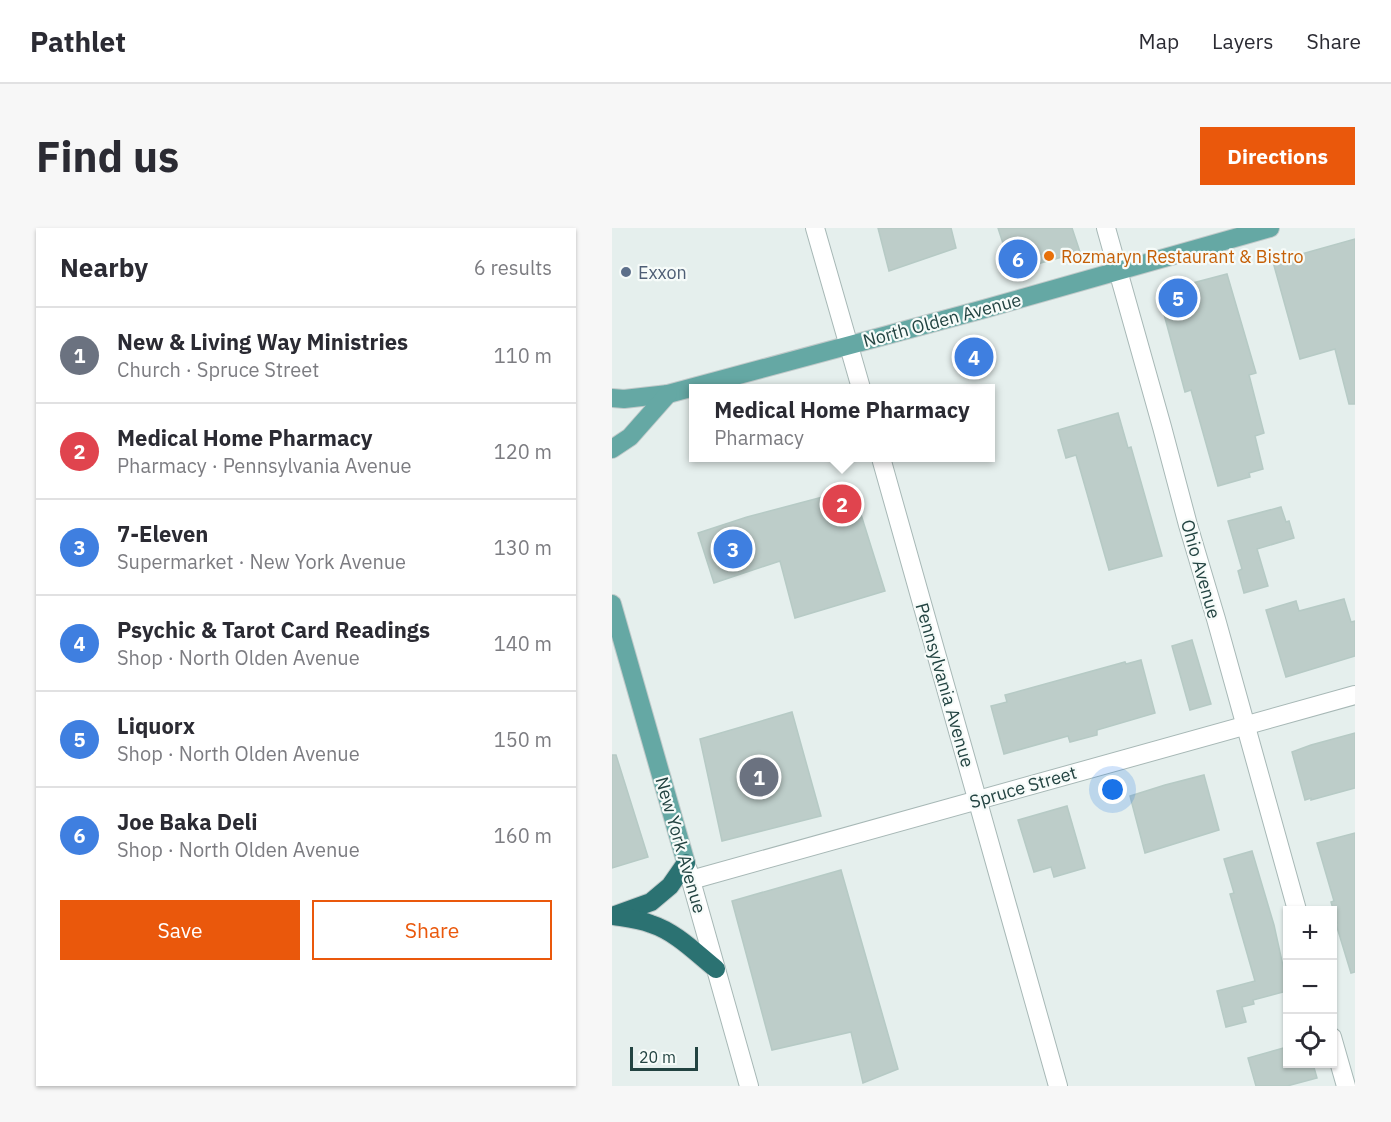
<!DOCTYPE html>
<meta charset="utf-8">
<style>
:root{--surface:#fff;--page:#f7f7f7;--text:#2b2b33;--muted:#7c7c81;--line:#e1e1e2;--accent:#ea580c}
body{margin:0;font-family:"IBM Plex Sans",sans-serif;background:var(--page);color:var(--text)}
.controls{position:absolute;right:18px;bottom:18px;display:grid;overflow:hidden;border-radius:0px;box-shadow:0 2px 4px #0004}
.controls button{width:54px;height:54px;display:grid;place-items:center;padding:0;border:0;border-bottom:2px solid var(--line);background:var(--surface);color:var(--text);font:30px sans-serif}
.scale{position:absolute;left:18px;bottom:15px;width:68px;box-sizing:border-box;padding-left:6px;border:3px solid #224341;border-top:0;font-size:16px;line-height:21px;white-space:nowrap;color:#224341;-webkit-text-stroke:4px #f6fbf9;paint-order:stroke}
.you{position:absolute;left:501px;top:562px;width:21px;height:21px;margin:-15px;border:4px solid #fff;border-radius:50%;background:#1a73e8;box-shadow:0 0 0 9px #1a73e833}
.badge{display:grid;place-items:center;width:39px;height:39px;border-radius:50%;background:var(--accent);color:#fff;font-size:20px;font-weight:700}
.pin{position:absolute;translate:-50% -50%;border:3px solid #fff;box-shadow:0 2px 6px #0006}
.popup{position:absolute;left:77px;top:156px;width:306px;height:78px;box-sizing:border-box;display:grid;place-content:center;border-radius:0px;background:var(--surface);filter:drop-shadow(0 2px 4px #0005);font-size:20px;white-space:nowrap;color:var(--muted)}
.popup b{font-size:22px;color:var(--text)}
.popup::after{content:'';position:absolute;left:50%;top:100%;margin-left:-12px;border:12px solid transparent;border-top-color:var(--surface)}
.list{margin:0;padding:0;list-style:none}
h2{display:flex;justify-content:space-between;align-items:center;height:78px;margin:0;padding:0 24px;font-size:26px}
h2 small{font-size:20px;font-weight:400;color:var(--muted)}
.list li{display:grid;grid-template-columns:39px 1fr auto;gap:18px;align-items:center;box-sizing:border-box;height:96px;padding:0 24px;border-top:2px solid var(--line)}
.list b{display:block;font-size:22px;white-space:nowrap}
.list p{margin:0;font-size:20px;white-space:nowrap;color:var(--muted)}
.list em{font-size:20px;font-style:normal;color:var(--muted)}
.actions{display:flex;gap:12px;padding:18px 24px}
.actions a{flex:1;padding:14px 0;border:2px solid var(--accent);border-radius:0px;text-align:center;font-size:21px;color:var(--accent)}
.actions .main{background:var(--accent);color:#fff}
.icon{flex:none;width:33px;height:33px;fill:none;stroke:currentColor;stroke-width:2;stroke-linecap:round;stroke-linejoin:round}
.map{position:relative;flex:none;width:743px;height:858px;overflow:hidden;border-radius:0px}
header{display:flex;align-items:center;gap:36px;box-sizing:border-box;height:84px;padding:0 30px;background:var(--surface);border-bottom:2px solid var(--line)}
header strong{font-size:28px}
nav{display:flex;gap:33px;margin-inline-start:auto;font-size:21px}
.intro{display:flex;align-items:center;justify-content:space-between;box-sizing:border-box;height:144px;padding:0 36px}
h1{margin:0;font-size:42px}
.button{padding:15px 27px;border-radius:0px;background:var(--accent);color:#fff;font-size:21px;font-weight:700}
main{display:flex;gap:36px;padding:0 36px}
aside{flex:1;background:var(--surface);border-radius:0px;box-shadow:0 2px 4px #0004}
.map>svg:first-child{display:block}
.building{fill:#bdcdc9;stroke:#b6cac5;stroke-width:1.5}
.lines{fill:none;stroke-linecap:round;stroke-linejoin:round}
.minor-casing{stroke:#a7b8b6;stroke-width:20}
.major-casing{stroke:#c1caca;stroke-width:20}
.highway-casing{stroke:#c1caca;stroke-width:20}
.minor{stroke:#fff;stroke-width:18}
.major{stroke:#65a8a4;stroke-width:18}
.highway{stroke:#2b7272;stroke-width:18}
.food-dot{fill:#e8710a;stroke:#f6fbf9;stroke-width:2}
.service-dot{fill:#5c6f8a;stroke:#f6fbf9;stroke-width:2}
.labels{text-anchor:middle;dominant-baseline:central;stroke-width:4.5;stroke-linejoin:round;paint-order:stroke}
.food-label{font-size:18px;fill:#c56008;stroke:#f6fbf9;text-anchor:start}
.service-label{font-size:18px;fill:#4e5e75;stroke:#f6fbf9;text-anchor:start}
.street-label{font-size:18px;fill:#224341;stroke:#f6fbf9}
</style>
<header>
<strong>Pathlet</strong>
<nav><a>Map</a><a>Layers</a><a>Share</a></nav>
</header>
<div class="intro"><h1>Find us</h1><a class="button">Directions</a></div>
<main>
<aside>
<h2>Nearby<small>6 results</small></h2>
<ul class="list">
<li><span class="badge" style="background:#6b7280">1</span><div><b>New &amp; Living Way Ministries</b><p>Church · Spruce Street</p></div><em>110 m</em></li>
<li><span class="badge" style="background:#e0444e">2</span><div><b>Medical Home Pharmacy</b><p>Pharmacy · Pennsylvania Avenue</p></div><em>120 m</em></li>
<li><span class="badge" style="background:#3f7fe0">3</span><div><b>7-Eleven</b><p>Supermarket · New York Avenue</p></div><em>130 m</em></li>
<li><span class="badge" style="background:#3f7fe0">4</span><div><b>Psychic &amp; Tarot Card Readings</b><p>Shop · North Olden Avenue</p></div><em>140 m</em></li>
<li><span class="badge" style="background:#3f7fe0">5</span><div><b>Liquorx</b><p>Shop · North Olden Avenue</p></div><em>150 m</em></li>
<li><span class="badge" style="background:#3f7fe0">6</span><div><b>Joe Baka Deli</b><p>Shop · North Olden Avenue</p></div><em>160 m</em></li>
</ul>
<div class="actions"><a class="main">Save</a><a>Share</a></div>
</aside>
<div class="map">
<svg width="743" height="858" viewBox="0 0 743 858">
<rect width="100%" height="100%" fill="#e5efed"/>
<g class="building">
<polygon points="266,0 339,0 344,20 277,43"/>
<polygon points="386,0 460,0 468,24 400,43"/>
<polygon points="743,11 743,176 737,176 723,121 688,131 661,34"/>
<polygon points="615,46 644,145 637,147 652,205 643,208 651,241 637,245 638,249 606,258 579,162 573,164 546,64"/>
<polygon points="506,185 516,220 519,219 550,328 497,342 464,227 454,230 446,202"/>
<polygon points="241,261 273,363 183,390 168,333 102,355 86,305 135,289"/>
<polygon points="669,279 674,294 677,293 682,310 645,321 656,358 632,365 626,343 630,341 616,293"/>
<polygon points="732,371 739,394 743,393 743,428 674,449 654,382 684,373 687,383"/>
<polygon points="580,412 599,476 578,482 560,418"/>
<polygon points="529,432 543,485 485,502 485,507 458,514 456,508 392,526 379,478 395,474 393,467 513,434 514,436"/>
<polygon points="180,484 209,588 110,613 88,511"/>
<polygon points="743,505 743,560 699,572 699,570 693,572 680,524 699,517"/>
<polygon points="0,527 4,527 36,629 0,640"/>
<polygon points="592,547 607,602 533,625 518,568 553,557"/>
<polygon points="455,578 473,640 442,649 439,639 422,644 406,592"/>
<polygon points="743,605 743,744 739,745 724,696 725,695 719,674 722,673 705,615"/>
<polygon points="640,623 662,697 675,756 675,763 641,772 642,776 630,779 634,794 614,799 605,763 643,753 618,666 622,665 612,631"/>
<polygon points="229,642 286,841 251,855 239,804 160,822 120,673"/>
<polygon points="675,819 675,836 701,836 705,850 675,858 644,858 636,830"/>
</g>
<g class="lines">
<defs>
<g id="minor">
<polyline points="203,0 249,160"/>
<polyline points="494,0 550,199 576,297 604,391 685,682"/>
<polyline points="269,230 446,858"/>
<polyline points="76,642 137,858"/>
<polyline points="79,652 743,467"/>
<polyline points="720,809 734,858"/>
</g>
<g id="major">
<polyline points="0,170 12,171 56,166 372,81 658,0"/>
<polyline points="0,221 18,209 56,166"/>
<polyline points="0,376 74,635"/>
</g>
<g id="highway">
<polyline points="3,687 39,674 58,658 74,635"/>
<path d="M2 688C15 690 27 691 39 696 64 704 84 725 104 741"/>
</g>
</defs>
<use href="#minor" class="minor-casing"/>
<use href="#major" class="major-casing"/>
<use href="#highway" class="highway-casing"/>
<use href="#minor" class="minor"/>
<use href="#major" class="major"/>
<use href="#highway" class="highway"/>
</g>
<circle class="food-dot" cx="437" cy="28" r="6"/>
<circle class="service-dot" cx="14" cy="44" r="6"/>
<g class="labels">
<g class="food-label">
<text x="449" y="28">Rozmaryn Restaurant &amp; Bistro</text>
</g>
<g class="service-label">
<text x="26" y="44">Exxon</text>
</g>
<g class="street-label">
<text transform="translate(330 92) rotate(-15)">North Olden Avenue</text>
<text transform="translate(589 341) rotate(74)">Ohio Avenue</text>
<text transform="translate(333 457) rotate(74)">Pennsylvania Avenue</text>
<text transform="translate(411 559) rotate(-16)">Spruce Street</text>
<text transform="translate(69 617) rotate(74)">New York Avenue</text>
</g>
</g>
</svg>
<div class="controls">
<button>+</button>
<button>−</button>
<button><svg class="icon" aria-label="locate" viewBox="0 0 24 24"><circle cx="12" cy="12" r="6"/><path d="M12 2v4M12 18v4M2 12h4M18 12h4"/></svg></button>
</div>
<div class="scale">20 m</div>
<div class="you"></div>
<div class="pin badge" style="left:147px;top:549px;background:#6b7280">1</div>
<div class="pin badge" style="left:230px;top:276px;background:#e0444e">2</div>
<div class="popup"><b>Medical Home Pharmacy</b>Pharmacy</div>
<div class="pin badge" style="left:121px;top:321px;background:#3f7fe0">3</div>
<div class="pin badge" style="left:362px;top:129px;background:#3f7fe0">4</div>
<div class="pin badge" style="left:566px;top:70px;background:#3f7fe0">5</div>
<div class="pin badge" style="left:406px;top:31px;background:#3f7fe0">6</div>
</div>
</main>
